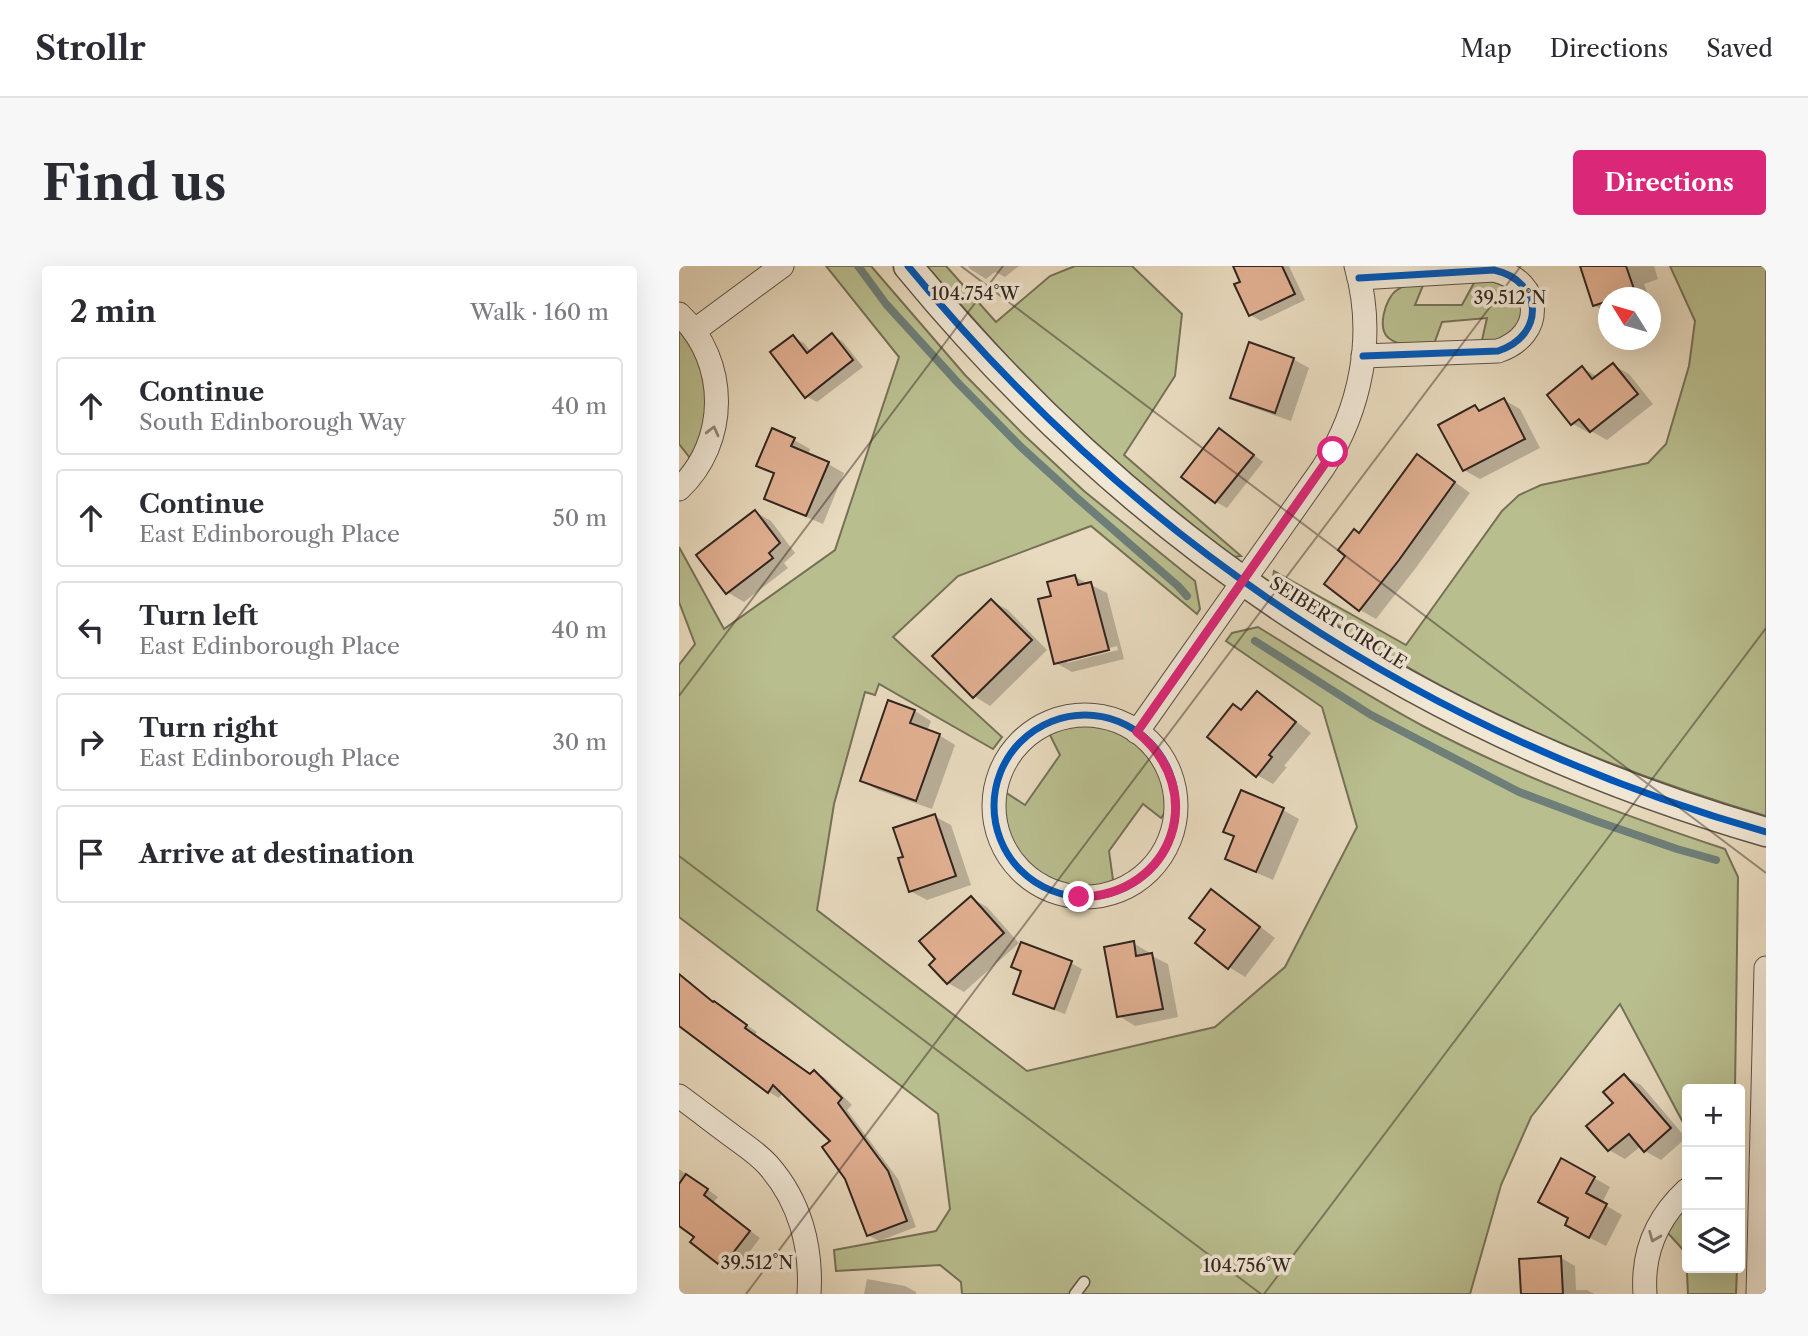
<!DOCTYPE html>
<meta charset="utf-8">
<style>
:root{--surface:#fff;--page:#f7f7f7;--text:#2b2b33;--muted:#7c7c81;--line:#e1e1e2;--accent:#db2777}
body{margin:0;font-family:"Libre Caslon Text",serif;background:var(--page);color:var(--text)}
.controls{position:absolute;right:21px;bottom:21px;display:grid;overflow:hidden;border-radius:7px;box-shadow:0 7px 28px #0002}
.controls button{width:63px;height:63px;display:grid;place-items:center;padding:0;border:0;border-bottom:2px solid var(--line);background:var(--surface);color:var(--text);font:35px sans-serif}
.compass{position:absolute;left:919px;top:21px;width:63px;height:63px;border-radius:50%;background:var(--surface);box-shadow:0 7px 28px #0002;rotate:307deg}
.stop{position:absolute;width:21px;height:21px;margin:-16px;border:5px solid #db2777;border-radius:50%;background:#fff}
.stop.end{background:#db2777;border-color:#fff;box-shadow:0 2px 7px #0008}
.list{margin:0;padding:0;list-style:none}
h2{display:flex;justify-content:space-between;align-items:center;height:91px;margin:0;padding:0 28px;font-size:30px}
h2 small{font-size:23px;font-weight:400;color:var(--muted)}
.list li{display:grid;grid-template-columns:46px 1fr auto;gap:21px;align-items:center;box-sizing:border-box;height:98px;margin:0 14px 14px;padding:0 14px;border:2px solid var(--line);border-radius:7px}
.list b{display:block;font-size:26px;white-space:nowrap}
.list p{margin:0;font-size:23px;white-space:nowrap;color:var(--muted)}
.list em{font-size:23px;font-style:normal;color:var(--muted)}
.icon{flex:none;width:38px;height:38px;fill:none;stroke:currentColor;stroke-width:2;stroke-linecap:round;stroke-linejoin:round}
.map{position:relative;flex:none;width:1087px;height:1028px;overflow:hidden;border-radius:7px}
header{display:flex;align-items:center;gap:42px;box-sizing:border-box;height:98px;padding:0 35px;background:var(--surface);border-bottom:2px solid var(--line)}
header strong{font-size:33px}
nav{display:flex;gap:38px;margin-inline-start:auto;font-size:24px}
.intro{display:flex;align-items:center;justify-content:space-between;box-sizing:border-box;height:168px;padding:0 42px}
h1{margin:0;font-size:49px}
.button{padding:18px 32px;border-radius:7px;background:var(--accent);color:#fff;font-size:24px;font-weight:700}
main{display:flex;gap:42px;padding:0 42px}
aside{flex:1;background:var(--surface);border-radius:7px;box-shadow:0 7px 28px #0002}
.map>svg:first-child{display:block}
.green{fill:#b9be8f;stroke:#757157;stroke-width:2}
.shadow{fill:#0003;fill-rule:evenodd}
.lines{fill:none;stroke-linecap:round;stroke-linejoin:round}
.stream{stroke:#6e7e78;stroke-width:8}
.building{fill:#e1b092;stroke:#31241f;stroke-width:2}
.service-casing{stroke:#5f5247;stroke-width:13}
.minor-casing{stroke:#5f5247;stroke-width:25}
.tertiary-casing{stroke:#5f5247;stroke-width:31}
.service{stroke:#f0e7d5;stroke-width:10}
.minor{stroke:#f0e7d5;stroke-width:23}
.tertiary{stroke:#f0e7d5;stroke-width:28}
.cycleway-casing{stroke:#f0e7d5;stroke-width:11}
.cycleway{stroke:#0057b8;stroke-width:7}
.oneway{stroke:#90867a}
.route{stroke:#db2777;stroke-width:9}
.ticks{fill:none;stroke:#31241f;stroke-width:2;stroke-opacity:0.45}
.labels{text-anchor:middle;dominant-baseline:central;stroke-width:7;stroke-linejoin:round;paint-order:stroke}
.street-label{font-size:18px;fill:#31241f;stroke:#f0e7d5}
.ticks-label{font-size:18px;text-anchor:middle;fill:#31241f;stroke:#f0e7d5;stroke-width:7;stroke-linejoin:round;paint-order:stroke}
</style>
<header>
<strong>Strollr</strong>
<nav><a>Map</a><a>Directions</a><a>Saved</a></nav>
</header>
<div class="intro"><h1>Find us</h1><a class="button">Directions</a></div>
<main>
<aside>
<h2>2 min<small>Walk · 160 m</small></h2>
<ul class="list">
<li><svg class="icon" aria-label="ahead" viewBox="0 0 24 24"><path d="M12 20V5M6 11l6-6 6 6"/></svg><div><b>Continue</b><p>South Edinborough Way</p></div><em>40 m</em></li>
<li><svg class="icon" aria-label="ahead" viewBox="0 0 24 24"><path d="M12 20V5M6 11l6-6 6 6"/></svg><div><b>Continue</b><p>East Edinborough Place</p></div><em>50 m</em></li>
<li><svg class="icon" aria-label="left" viewBox="0 0 24 24"><path d="M17 20v-9H6M10 6l-5 5 5 5"/></svg><div><b>Turn left</b><p>East Edinborough Place</p></div><em>40 m</em></li>
<li><svg class="icon" aria-label="right" viewBox="0 0 24 24"><path d="M7 20v-9h11M14 6l5 5-5 5"/></svg><div><b>Turn right</b><p>East Edinborough Place</p></div><em>30 m</em></li>
<li><svg class="icon" aria-label="arrive" viewBox="0 0 24 24"><path d="M6 21V4h12l-3 4 3 4H6"/></svg><div><b>Arrive at destination</b></div></li>
</ul>
</aside>
<div class="map">
<svg width="1087" height="1028" viewBox="0 0 1087 1028">
<rect width="100%" height="100%" fill="#e8dabe"/>
<filter id="stains"><feTurbulence type="fractalNoise" baseFrequency=".00286" numOctaves="4"/><feColorMatrix values="0 0 0 0 .2 0 0 0 0 .09 0 0 0 0 .02 0 0 0 .5 -.17"/></filter>
<radialGradient id="worn" r=".72"><stop offset=".6" stop-color="#630" stop-opacity="0"/><stop offset="1" stop-color="#630" stop-opacity=".3"/></radialGradient>
<g class="green">
<path d="M147 0H192L286 109 345 169 405 225 516 315 521 343 518 348 412 260 279 310 214 371 323 471 314 483 200 418 196 429 186 426 155 538 138 644 348 805 536 761 606 701 678 561 643 441 547 375 553 367 579 361C634 395 688 430 744 460 841 511 943 549 1046 583L1059 611 1056 823H1008V864L941 738 852 851 822 919 791 1028H283L282 1016 261 999 157 1005 155 984 257 965 271 943 259 848 0 651V399L16 378 0 336V281L45 363 156 284 220 91Z"/>
<path d="M248 0H267L317 56 371 10 396 0H453L503 48 496 110 445 189 562 290 555 291C465 223 379 149 305 65 286 43 266 22 248 0Z"/>
<path d="M991 0H1087V550C976 517 868 476 766 422 707 390 649 354 593 318L595 305 727 379 823 245 840 229 862 219 969 197 987 178 1010 100 1016 55Z"/>
<path d="M808 14C838 22 848 32 839 63L815 76 803 74 808 52 763 56 755 78C741 78 723 82 711 73 697 64 706 32 718 24 726 18 736 18 745 17L736 39H783L796 15Z"/>
<polygon points="0,62 18,87 26,111 28,137 25,165 11,192 0,178"/>
<path d="M402 456C416 458 432 460 445 467 464 477 493 520 488 542 487 544 483 551 482 552L464 538 430 585 434 614C427 621 418 620 409 621 372 622 336 599 326 563 322 550 321 539 326 526L346 539 381 489 369 465 384 459Z"/>
<polygon points="1008,940 1008,1002 1058,1002 1057,1028 1009,1028 1007,987 987,965 993,956"/>
</g>
<g class="shadow">
<polygon points="289,0 340,0 326,11 316,6 307,13 291,3"/>
<polygon points="556,0 610,0 626,34 582,55 571,49 563,16"/>
<polygon points="903,0 975,0 979,13 965,18 970,32 930,32 930,47 915,39"/>
<polygon points="154,69 164,76 184,101 138,136 127,130 114,71 125,77 132,86"/>
<polygon points="614,93 630,102 612,155 569,140 553,131"/>
<polygon points="934,99 950,108 974,138 928,174 912,165 910,167 894,158 903,102 919,111"/>
<polygon points="825,134 841,143 861,182 801,213 785,204 796,141 803,145"/>
<polygon points="540,164 551,170 584,196 548,242 537,236 504,211"/>
<polygon points="115,174 131,183 129,189 149,198 165,207 144,258 103,241 87,232 96,209 80,199"/>
<polygon points="738,190 754,200 791,227 736,303 697,353 681,344 681,269"/>
<polygon points="76,246 92,255 116,287 105,297 109,302 65,336 48,326"/>
<path d="M396 311 428 327 445 393 393 406 377 397 374 331ZM438 380 439 384 388 397V393Z"/>
<polygon points="313,335 329,344 368,384 311,440 295,430"/>
<polygon points="578,428 594,437 632,467 605,500 608,501 594,518 578,509 564,445"/>
<polygon points="210,436 236,445 252,455 248,465 260,469 276,479 253,543 199,524 183,515"/>
<polygon points="604,544 620,553 594,614 564,601 548,592 557,571 546,565"/>
<polygon points="255,550 272,559 292,619 248,634 231,625 226,592"/>
<polygon points="532,625 548,635 596,672 566,711 550,701 518,677 528,664"/>
<polygon points="292,632 308,641 340,677 285,726 269,717"/>
<polygon points="454,677 471,687 471,689 489,698 499,751 456,760 440,750"/>
<polygon points="343,678 392,697 403,703 386,748 346,733 336,727 344,706"/>
<polygon points="0,709 37,738 78,766 76,769 132,809 135,806 146,812 173,839 168,844 219,913 237,961 200,975 189,969 154,875 104,826 100,832 90,826 0,757"/>
<polygon points="945,810 962,819 1007,872 982,894 966,885 962,880 946,893 930,884 936,837"/>
<polygon points="0,903 39,931 34,937 81,972 55,1006 44,1000 17,970 0,958"/>
<polygon points="915,912 931,921 923,937 943,949 927,980 907,970 891,952"/>
<polygon points="882,992 896,1000 897,1024 908,1024 915,1028 843,1028"/>
<polygon points="188,1013 226,1020 237,1026 237,1028 185,1028"/>
</g>
<g class="lines">
<g class="stream">
<polyline points="179,0 207,38 280,118 342,181 398,232 499,320 508,330"/>
<polyline points="576,375 692,449 840,526 917,555 998,583 1037,594"/>
</g>
</g>
<g class="building">
<polygon points="554,0 603,0 616,28 570,50 555,18 561,16"/>
<polygon points="901,0 947,0 956,26 940,32 929,32 929,35 914,40"/>
<polygon points="153,67 174,94 126,132 91,86 114,69 128,87"/>
<polygon points="570,76 615,92 596,147 551,132"/>
<polygon points="934,97 959,128 911,166 900,153 892,159 868,129 903,100 913,113"/>
<polygon points="825,132 846,173 784,205 759,159 796,139 800,145"/>
<polygon points="93,162 116,172 112,180 150,196 127,250 85,233 95,207 77,200"/>
<polygon points="540,162 575,189 536,237 502,211"/>
<polygon points="738,188 776,216 720,294 680,345 645,318 666,290 659,284 675,263 680,267"/>
<polygon points="76,244 101,277 90,287 94,292 47,328 17,289"/>
<polygon points="396,309 399,319 412,316 430,384 375,398 359,333 372,330 368,316"/>
<polygon points="312,333 353,374 294,432 253,390"/>
<polygon points="578,425 617,456 590,489 593,491 577,511 528,471 554,438 562,444"/>
<polygon points="209,434 236,444 231,457 261,468 237,535 181,515"/>
<polygon points="562,524 605,542 577,606 546,593 555,570 544,566"/>
<polygon points="256,548 277,610 230,626 219,592 224,591 214,562"/>
<polygon points="532,623 581,661 549,703 516,677 526,664 510,652"/>
<polygon points="292,630 325,667 268,718 250,699 256,693 240,675"/>
<polygon points="455,675 457,690 473,687 484,743 438,751 425,681"/>
<polygon points="342,676 393,695 375,743 334,728 342,705 332,701"/>
<polygon points="0,708 34,736 35,735 68,759 66,762 131,808 135,804 163,832 159,837 209,905 228,955 188,970 166,913 143,881 151,875 94,819 89,827 0,760"/>
<polygon points="945,808 992,862 965,886 950,868 929,885 907,860 934,837 924,826"/>
<polygon points="882,892 916,911 907,927 928,938 910,972 886,959 889,952 859,936"/>
<polygon points="7,908 29,923 25,929 71,965 43,1001 11,976 15,971 0,960 0,918"/>
<polygon points="882,990 884,1028 842,1028 840,993"/>
</g>
<g class="lines">
<defs>
<polyline id="service" points="396,1028 405,1016"/>
<g id="minor">
<path d="M680 12 815 4C864 15 867 69 819 85L684 90"/>
<path d="M0 48C50 95 50 176 0 223"/>
<polyline points="15,65 103,0"/>
<circle cx="406" cy="540" r="91"/>
<path d="M458 466 644 202C682 143 697 69 677 0"/>
<path d="M0 830C19 844 37 858 56 872 67 880 79 888 89 899 121 935 133 981 130 1028"/>
<path d="M966 1028C963 987 978 952 1008 924"/>
<polyline points="1079,1028 1087,702"/>
</g>
<path id="tertiary" d="M229 0C455 275 744 468 1087 566"/>
</defs>
<use href="#service" class="service-casing"/>
<use href="#minor" class="minor-casing"/>
<use href="#tertiary" class="tertiary-casing"/>
<use href="#service" class="service"/>
<use href="#minor" class="minor"/>
<use href="#tertiary" class="tertiary"/>
<defs>
<g id="cycleway">
<path d="M229 0C455 275 744 468 1087 566"/>
<path d="M680 12 815 4C864 15 867 69 819 85L684 90"/>
<circle cx="406" cy="540" r="91"/>
</g>
</defs>
<use href="#cycleway" class="cycleway-casing"/>
<use href="#cycleway" class="cycleway"/>
</g>
<defs><path id="oneway-chevron" d="M-2-3.5L2.5 0L-2 3.5" fill="none" stroke-width="1.6" stroke-linecap="round" stroke-linejoin="round" transform="scale(1.75)"/></defs>
<g class="oneway">
<use href="#oneway-chevron" transform="translate(34 165) rotate(-76)"/>
<use href="#oneway-chevron" transform="translate(975 971) rotate(112)"/>
</g>
<g class="lines">
<path class="route" d="M400 631C494 630 531 525 458 466L654 186"/>
</g>
<path class="ticks" d="M282 0 1087 607M0 430 324 0M0 590 582 1028M67 1028 842 0M585 1028 1087 362"/>
<g class="labels">
<g class="street-label">
<text transform="translate(659 357) rotate(32)">SEIBERT CIRCLE</text>
</g>
</g>
<g class="ticks-label">
<text x="296" y="34">104.754°W</text>
<text x="831" y="38">39.512°N</text>
<text x="78" y="1003">39.512°N</text>
<text x="568" y="1006">104.756°W</text>
</g>
<rect width="100%" height="100%" filter="url(#stains)"/>
<rect width="100%" height="100%" fill="url(#worn)"/>
</svg>
<div class="controls">
<button>+</button>
<button>−</button>
<button><svg class="icon" aria-label="layers" viewBox="0 0 24 24"><path d="M12 4l9 5-9 5-9-5zM3 14l9 5 9-5"/></svg></button>
</div>
<svg class="compass" viewBox="-18 -18 36 36"><path d="M0-13l5 13h-10z" fill="#e53935"/><path d="M0 13l5-13h-10z" fill="#7c7c81"/></svg>
<div class="stop" style="left:654px;top:186px"></div>
<div class="stop end" style="left:400px;top:631px"></div>
</div>
</main>
